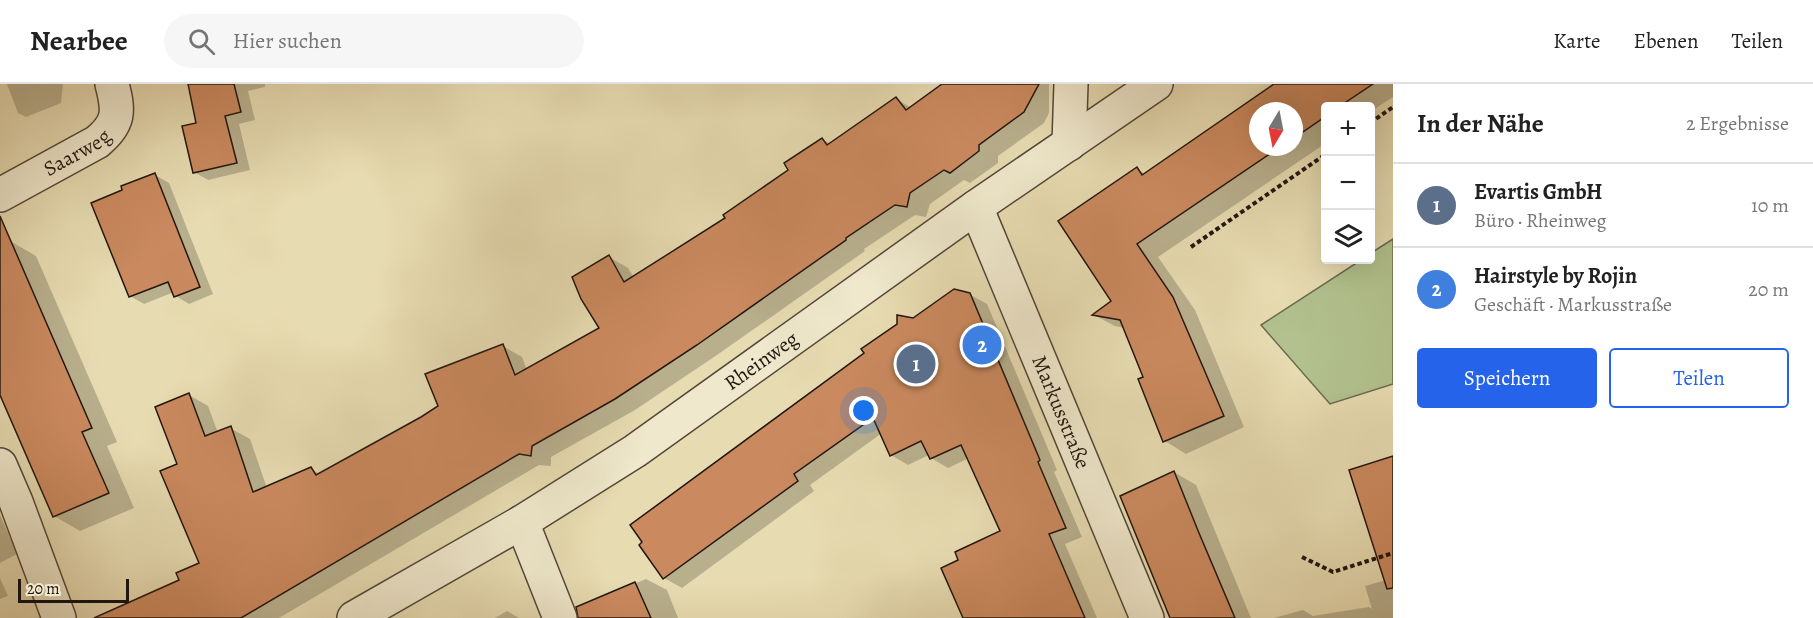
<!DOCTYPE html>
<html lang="de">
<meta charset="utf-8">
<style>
:root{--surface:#fff;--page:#f6f6f6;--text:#222;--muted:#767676;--line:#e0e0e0;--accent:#2563eb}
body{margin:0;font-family:Alegreya,serif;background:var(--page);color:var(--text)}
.controls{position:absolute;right:18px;top:18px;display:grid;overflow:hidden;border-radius:6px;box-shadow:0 6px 24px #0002}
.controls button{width:54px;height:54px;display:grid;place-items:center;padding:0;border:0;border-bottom:2px solid var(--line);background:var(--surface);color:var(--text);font:30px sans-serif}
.compass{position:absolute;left:1249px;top:18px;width:54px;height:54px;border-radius:50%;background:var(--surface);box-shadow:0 6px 24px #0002;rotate:190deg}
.scale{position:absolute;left:18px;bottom:15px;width:111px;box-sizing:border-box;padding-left:6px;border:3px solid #221610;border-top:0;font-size:16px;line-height:21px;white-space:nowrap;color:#221610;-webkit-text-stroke:4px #efe8cc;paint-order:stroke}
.you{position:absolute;left:864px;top:327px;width:21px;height:21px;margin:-15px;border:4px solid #fff;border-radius:50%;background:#1a73e8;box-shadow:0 0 0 9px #1a73e833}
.badge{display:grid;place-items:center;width:39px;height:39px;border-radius:50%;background:var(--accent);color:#fff;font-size:20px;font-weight:700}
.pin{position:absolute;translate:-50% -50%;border:3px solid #fff;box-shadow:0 2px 6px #0006}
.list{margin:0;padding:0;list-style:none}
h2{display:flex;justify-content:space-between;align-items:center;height:78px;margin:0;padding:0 24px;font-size:26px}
h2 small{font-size:20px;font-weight:400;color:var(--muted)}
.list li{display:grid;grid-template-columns:39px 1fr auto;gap:18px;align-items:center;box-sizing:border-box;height:84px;padding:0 24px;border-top:2px solid var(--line)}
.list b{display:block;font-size:22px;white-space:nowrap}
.list p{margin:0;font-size:20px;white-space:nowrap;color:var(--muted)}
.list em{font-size:20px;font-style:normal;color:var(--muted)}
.actions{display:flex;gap:12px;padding:18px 24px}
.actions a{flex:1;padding:14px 0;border:2px solid var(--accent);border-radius:6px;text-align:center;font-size:21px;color:var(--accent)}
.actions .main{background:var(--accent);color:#fff}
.icon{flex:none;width:33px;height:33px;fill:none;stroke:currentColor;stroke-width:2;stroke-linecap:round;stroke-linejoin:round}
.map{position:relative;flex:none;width:1393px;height:534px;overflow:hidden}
header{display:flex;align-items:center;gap:36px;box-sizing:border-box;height:84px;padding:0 30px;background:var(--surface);border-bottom:2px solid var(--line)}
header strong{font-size:28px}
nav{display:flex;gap:33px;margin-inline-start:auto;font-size:21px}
.search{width:420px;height:54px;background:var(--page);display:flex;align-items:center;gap:15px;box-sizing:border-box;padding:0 21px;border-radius:33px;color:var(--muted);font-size:22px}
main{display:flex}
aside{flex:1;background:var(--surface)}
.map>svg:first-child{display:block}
.green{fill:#b2c18e;stroke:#6a6c4f;stroke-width:1.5}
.shadow{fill:#0003;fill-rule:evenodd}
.building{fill:#ca895e;stroke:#221610;stroke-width:1.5}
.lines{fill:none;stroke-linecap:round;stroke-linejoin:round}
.minor-casing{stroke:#534738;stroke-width:36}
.path{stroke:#221610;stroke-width:4;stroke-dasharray:4.5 3;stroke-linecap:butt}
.minor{stroke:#efe8cc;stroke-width:33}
.labels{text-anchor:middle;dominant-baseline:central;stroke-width:4.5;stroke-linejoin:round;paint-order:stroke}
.street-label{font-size:21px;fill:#221610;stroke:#efe8cc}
</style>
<header>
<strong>Nearbee</strong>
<div class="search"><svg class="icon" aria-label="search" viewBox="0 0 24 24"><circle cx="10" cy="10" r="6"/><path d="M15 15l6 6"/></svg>Hier suchen</div>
<nav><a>Karte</a><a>Ebenen</a><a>Teilen</a></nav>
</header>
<main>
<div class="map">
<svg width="1393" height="534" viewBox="0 0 1393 534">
<rect width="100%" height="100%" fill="#e7dbb1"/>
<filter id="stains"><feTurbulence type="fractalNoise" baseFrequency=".00333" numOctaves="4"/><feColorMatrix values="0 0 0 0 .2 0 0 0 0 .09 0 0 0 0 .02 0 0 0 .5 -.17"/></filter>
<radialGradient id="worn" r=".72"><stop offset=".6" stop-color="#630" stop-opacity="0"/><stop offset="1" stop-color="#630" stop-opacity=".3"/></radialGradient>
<polygon class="green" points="1393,155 1393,300 1330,320 1261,241 1361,176 1370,176 1371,169"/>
<g class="shadow">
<polygon points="7,0 63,0 61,19 26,33 18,29"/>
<polygon points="189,0 265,0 265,3 248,7 255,36 239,40 250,86 208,96 194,88 198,40"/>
<polygon points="945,0 1049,0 1049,29 1044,39 998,72 998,79 970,99 964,96 930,120 926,133 915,131 864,165 865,167 717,271 635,326 551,373 551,382 539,381 279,534 99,534 181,497 201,479 179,381 189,311 208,322 218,349 230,344 250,355 267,404 311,385 321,391 440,323 503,262 522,273 527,286 601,245 609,173 628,184 634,194 727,134 790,86 822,55 831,60 896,15 912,24"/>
<path d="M1277 0H1393V13L1370 28V22H1326V59L1158 173 1195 226 1244 343 1186 370 1165 357 1145 294 1125 244 1115 242 1094 231 1113 218 1137 85 1145 90ZM1258 27H1294V63H1258Z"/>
<polygon points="155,91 169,99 213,210 189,220 176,212 174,208 144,220 130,212 124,107"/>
<polygon points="10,157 36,172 117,358 107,362 134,424 80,447 54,432 0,308 0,162"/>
<polygon points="969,210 987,220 1057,386 1054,388 1082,453 1065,460 1097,534 977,534 960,477 1002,447 969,374 948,384 931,374 929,371 908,381 891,371 882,349 810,401 814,407 682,504 664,494 914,235"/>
<polygon points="1393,374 1393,534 1274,534 1303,526 1313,532 1369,523 1372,525 1365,502 1386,496 1350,387"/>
<polygon points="1174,388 1196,401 1251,534 1173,534"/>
<polygon points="0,431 17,470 0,479"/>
<polygon points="0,494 8,512 0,515"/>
<polygon points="646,495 667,506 678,534 607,534 599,514"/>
<polygon points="507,527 519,534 495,534"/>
</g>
<g class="building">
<polygon points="188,0 234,0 241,28 225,32 237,79 193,89 182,42 196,39"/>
<polygon points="942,0 1039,0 1024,28 979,61 979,67 950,89 944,86 910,109 907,123 895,121 846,154 846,156 697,261 615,315 532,362 531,372 519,370 241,534 94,534 179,496 176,489 199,479 160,387 177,380 155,323 189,309 205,352 231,342 253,408 311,383 316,391 421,333 438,322 425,290 503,260 515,291 599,244 581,215 572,193 609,171 624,198 725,134 723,131 788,86 784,79 822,54 827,61 896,13 906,26"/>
<polygon points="1274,0 1373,0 1340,22 1326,22 1326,32 1294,54 1294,27 1258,27 1258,63 1280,63 1137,160 1173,213 1224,332 1163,358 1138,295 1143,293 1120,236 1092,231 1111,217 1058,137 1137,83 1142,91"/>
<polygon points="155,89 200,203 174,213 168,198 129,213 91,119 122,106 121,102"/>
<polygon points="0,132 92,344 82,348 109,409 53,433 0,311"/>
<polygon points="954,205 970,209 1040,376 1038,378 1066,444 1049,450 1085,534 963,534 941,484 958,476 955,468 1000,447 961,361 930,375 921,357 890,372 873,334 794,390 798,397 663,495 639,461 642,458 630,441 864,269 861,265 897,240 897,231 913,234"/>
<polygon points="1393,372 1393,504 1387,505 1349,386"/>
<polygon points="1174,387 1199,449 1235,534 1170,534 1120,412"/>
<polygon points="635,498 651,534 578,534 576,523"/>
</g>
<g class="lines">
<defs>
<g id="minor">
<polyline points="1069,60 1071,0"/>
<path id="s1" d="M0 111 97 58C120 39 119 27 112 0"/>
<path id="s2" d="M976 123 1147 534"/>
<polyline points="0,381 16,418 59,534"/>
<polyline points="522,438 560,534"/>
<path id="s3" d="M354 534 522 438 635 367 976 123 1156 0"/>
</g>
</defs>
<use href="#minor" class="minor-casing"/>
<g class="path">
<polyline points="1370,39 1393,23"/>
<polyline points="1191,163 1326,70"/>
<polyline points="1302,473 1333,488 1393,469"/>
</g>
<use href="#minor" class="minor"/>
</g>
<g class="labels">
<g class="street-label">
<text stroke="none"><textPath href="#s1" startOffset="88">Saarweg</textPath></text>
<text stroke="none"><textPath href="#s3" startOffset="482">Rheinweg</textPath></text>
<text stroke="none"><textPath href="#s2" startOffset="222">Markusstraße</textPath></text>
</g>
</g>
<rect width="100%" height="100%" filter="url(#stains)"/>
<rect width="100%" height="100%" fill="url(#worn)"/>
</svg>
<div class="controls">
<button>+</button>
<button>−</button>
<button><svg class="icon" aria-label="layers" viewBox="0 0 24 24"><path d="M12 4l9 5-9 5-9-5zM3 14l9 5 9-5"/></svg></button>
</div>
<svg class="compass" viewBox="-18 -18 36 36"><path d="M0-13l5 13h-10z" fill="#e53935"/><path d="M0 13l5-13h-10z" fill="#767676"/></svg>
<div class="scale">20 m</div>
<div class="you"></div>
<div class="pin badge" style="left:916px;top:280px;background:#5c6f8a">1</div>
<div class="pin badge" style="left:982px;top:261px;background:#3f7fe0">2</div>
</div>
<aside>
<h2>In der Nähe<small>2 Ergebnisse</small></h2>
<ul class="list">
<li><span class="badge" style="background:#5c6f8a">1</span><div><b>Evartis GmbH</b><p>Büro · Rheinweg</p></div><em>10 m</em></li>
<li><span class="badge" style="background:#3f7fe0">2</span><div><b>Hairstyle by Rojin</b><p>Geschäft · Markusstraße</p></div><em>20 m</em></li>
</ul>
<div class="actions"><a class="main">Speichern</a><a>Teilen</a></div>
</aside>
</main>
